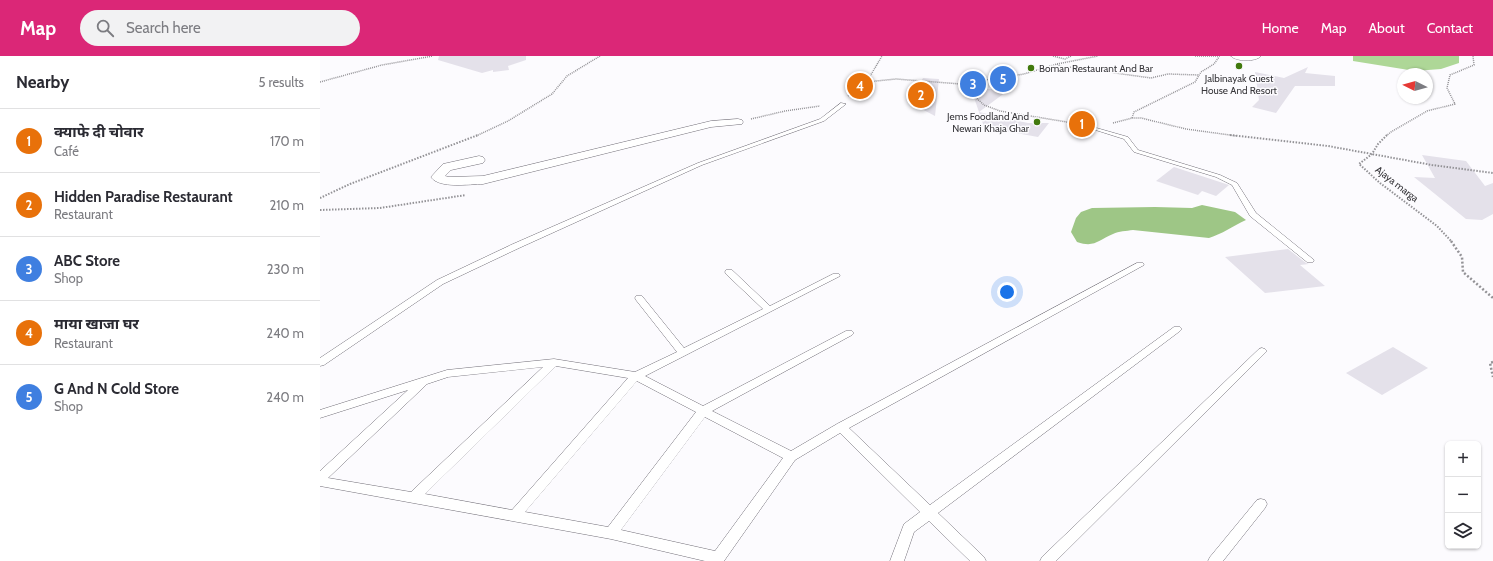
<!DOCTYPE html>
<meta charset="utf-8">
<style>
:root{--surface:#fff;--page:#f2f2f3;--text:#2b2b33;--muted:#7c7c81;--line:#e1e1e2;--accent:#db2777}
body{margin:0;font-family:Cabin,"Noto Sans Devanagari",sans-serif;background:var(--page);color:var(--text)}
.controls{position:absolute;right:12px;bottom:12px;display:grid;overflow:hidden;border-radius:6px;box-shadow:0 1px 3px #0004}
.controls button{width:36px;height:36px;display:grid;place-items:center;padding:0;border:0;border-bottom:1px solid var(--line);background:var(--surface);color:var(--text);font:20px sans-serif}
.compass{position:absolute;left:1077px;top:12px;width:36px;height:36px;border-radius:50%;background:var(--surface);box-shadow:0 1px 3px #0004;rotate:275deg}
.you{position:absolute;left:687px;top:236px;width:14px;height:14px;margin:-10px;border:3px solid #fff;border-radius:50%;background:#1a73e8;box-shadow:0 0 0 6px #1a73e833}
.badge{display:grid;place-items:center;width:26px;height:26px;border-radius:50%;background:var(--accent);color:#fff;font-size:13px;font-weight:700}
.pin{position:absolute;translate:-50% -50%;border:2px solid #fff;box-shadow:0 1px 4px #0006}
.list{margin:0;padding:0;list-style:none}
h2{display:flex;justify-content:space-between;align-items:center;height:52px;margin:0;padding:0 16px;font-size:17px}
h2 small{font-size:13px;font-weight:400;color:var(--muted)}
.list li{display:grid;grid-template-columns:26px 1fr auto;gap:12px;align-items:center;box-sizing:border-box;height:64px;padding:0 16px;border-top:1px solid var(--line)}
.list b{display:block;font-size:15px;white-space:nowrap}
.list p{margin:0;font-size:13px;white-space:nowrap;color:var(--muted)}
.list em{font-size:13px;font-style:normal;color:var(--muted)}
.icon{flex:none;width:22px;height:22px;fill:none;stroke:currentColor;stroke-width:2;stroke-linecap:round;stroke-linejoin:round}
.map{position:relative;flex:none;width:1173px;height:505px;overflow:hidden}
header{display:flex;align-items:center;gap:24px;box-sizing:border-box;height:56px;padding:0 20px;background:var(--accent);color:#fff}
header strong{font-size:19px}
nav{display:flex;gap:22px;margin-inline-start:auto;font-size:14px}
.search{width:280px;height:36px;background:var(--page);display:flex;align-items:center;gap:10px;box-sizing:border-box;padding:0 14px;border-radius:22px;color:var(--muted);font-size:15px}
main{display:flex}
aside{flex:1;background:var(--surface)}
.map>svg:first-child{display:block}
.forest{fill:#aed797}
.water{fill:#9ec686}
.building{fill:#e4e1ea}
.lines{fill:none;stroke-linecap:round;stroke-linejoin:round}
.service-casing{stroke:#726f78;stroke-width:1}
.minor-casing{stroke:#726f78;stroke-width:1}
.secondary-casing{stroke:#726f78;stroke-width:1}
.path-far2{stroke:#939296;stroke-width:1.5;stroke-dasharray:1 1;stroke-linecap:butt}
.path-far1{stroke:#939296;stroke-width:2;stroke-dasharray:1.5 1.5;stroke-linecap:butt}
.path{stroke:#939296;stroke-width:2.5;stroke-dasharray:2 2;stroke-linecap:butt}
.service{fill:#fff;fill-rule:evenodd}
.minor{fill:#fff;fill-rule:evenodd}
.secondary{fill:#fff;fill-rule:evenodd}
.poi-dot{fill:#41790d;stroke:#fcfbfe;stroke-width:1.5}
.labels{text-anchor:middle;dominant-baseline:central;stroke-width:3;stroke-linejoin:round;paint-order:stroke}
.far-poi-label{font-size:10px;fill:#39383c;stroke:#fcfbfe;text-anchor:start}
.far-street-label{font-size:10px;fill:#39383c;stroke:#fcfbfe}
</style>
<header>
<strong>Map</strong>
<div class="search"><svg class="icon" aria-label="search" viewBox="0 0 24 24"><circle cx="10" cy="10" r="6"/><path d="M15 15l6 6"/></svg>Search here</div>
<nav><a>Home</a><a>Map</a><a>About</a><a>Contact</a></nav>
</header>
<main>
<aside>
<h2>Nearby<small>5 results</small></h2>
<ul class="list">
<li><span class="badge" style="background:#e8710a">1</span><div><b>क्याफे दी चोवार</b><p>Café</p></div><em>170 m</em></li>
<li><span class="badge" style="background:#e8710a">2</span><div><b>Hidden Paradise Restaurant</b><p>Restaurant</p></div><em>210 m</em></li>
<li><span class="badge" style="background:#3f7fe0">3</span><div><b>ABC Store</b><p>Shop</p></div><em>230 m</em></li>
<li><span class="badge" style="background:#e8710a">4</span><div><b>माया खाजा घर</b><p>Restaurant</p></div><em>240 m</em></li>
<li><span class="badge" style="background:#3f7fe0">5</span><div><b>G And N Cold Store</b><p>Shop</p></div><em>240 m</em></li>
</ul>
</aside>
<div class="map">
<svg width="1173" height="505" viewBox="0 0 1173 505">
<rect width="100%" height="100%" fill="#fcfbfe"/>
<polygon class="forest" points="1033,0 1139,0 1139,7 1121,13 1095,15 1033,5"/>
<path class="water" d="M882 149 915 156 926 164C913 170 902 178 889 182L813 174C806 175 799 175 793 178 778 184 775 192 757 186L751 176 756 162 761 156 772 152 835 151 872 152Z"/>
<g class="building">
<polygon points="119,0 206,0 206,4 188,10 189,14 173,16 173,14 162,17 118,4"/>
<polygon points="988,11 985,17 1015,20 1015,30 975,30 956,57 932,51 939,44 935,16 964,22"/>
<polygon points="603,22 619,23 615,60 596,50 598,31"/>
<polygon points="651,33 690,33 659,56"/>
<polygon points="659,56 708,67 729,67 718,81 664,71"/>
<polygon points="1102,99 1146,105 1165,130 1173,127 1173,158 1162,164 1146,163 1094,121 1115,122"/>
<polygon points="854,111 906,128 909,129 896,140 882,135 878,139 836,125"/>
<polygon points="968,193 986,207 989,208 980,209 1005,230 945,237 905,201"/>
<polygon points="1073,291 1108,312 1062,339 1026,317"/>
</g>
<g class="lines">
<defs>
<g id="service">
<polygon points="521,47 526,48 504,65 382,109 199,192 123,228 4,309 0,310 0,302 117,224 193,188 378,107 500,63"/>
<polygon points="766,69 808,81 818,94 900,119 917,127 936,157 994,204 993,206 987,206 930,160 912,129 896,121 814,96 804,83 766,71"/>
<path d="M817 207H823L824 209 529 372 610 449 854 271H860L862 273 860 275 618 457 664 501 666 505H650L609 465 594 476 584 505H570L584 468 600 456 520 377 475 404 404 505H385L291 483 0 430V415L88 334 0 362V354L127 314 234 303 315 316 357 296 316 244 315 242 316 240H322L364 292 443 253 406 218 405 216 406 214H412L450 250 513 218H519L520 220 325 320 383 350 526 275H532L534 277 532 279 392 355 471 395 517 368ZM236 310 308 322 192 454 105 438ZM223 311 91 436 8 422 107 328 128 321ZM317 325 376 356 288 471 205 456ZM385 361 463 402 395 495 301 474Z"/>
<polygon points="942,292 945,293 947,295 945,297 736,505 720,505 722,501 939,293"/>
<polygon points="941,443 945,444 947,448 945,452 903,505 888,505 890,501 937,444"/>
</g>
<path id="minor" d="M418 63 422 64 423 66 422 68 391 71 163 128C150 128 119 133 111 121L123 108 159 100 163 101 165 104 163 107 131 114 125 120 129 121 163 120 391 65Z"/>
<path id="secondary" d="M911 0H941C936 6 916 6 911 0Z"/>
</defs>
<use href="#service" class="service-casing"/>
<use href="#minor" class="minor-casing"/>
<use href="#secondary" class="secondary-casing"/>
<g class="path-far2">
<polyline points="733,0 745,3 751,0"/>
<polyline points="875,0 900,0"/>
<polyline points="737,8 742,11 774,12 795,17 831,22 848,18 879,19"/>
<polyline points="0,26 62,9 113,0"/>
<polyline points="546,27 562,0"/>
<polyline points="642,29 664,49 680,55 759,68"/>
<polyline points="528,40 546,27 556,25 576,23 641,28 704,18 737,8 778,0"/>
<polyline points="812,62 814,56 875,26 881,16 894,8 899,1"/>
<polyline points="431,63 465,55 500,50"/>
<polyline points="793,67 812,62 821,62 866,73 917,80"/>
<polyline points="156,80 188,65 232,38 247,20 280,0"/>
<polyline points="1066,80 1071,76 1107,55 1135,48 1127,32 1130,19 1154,9 1153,0"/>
</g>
<g class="path-far1">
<polyline points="910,79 1008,90 1112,109 1173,117"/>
<polyline points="1067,79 1058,88 1052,98 1039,108 1060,127 1117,170 1132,186"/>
<polyline points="0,142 30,128 158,79"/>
<polyline points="0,154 60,152 146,139"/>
</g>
<g class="path">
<polyline points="1131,185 1142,201 1143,216 1173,242"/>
<polyline points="1173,306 1170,307 1173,321"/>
</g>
<use href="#service" class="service"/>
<use href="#minor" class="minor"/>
<use href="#secondary" class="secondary"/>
</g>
<g class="poi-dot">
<circle cx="919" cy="10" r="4"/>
<circle cx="711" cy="12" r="4"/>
<circle cx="717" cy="66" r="4"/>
</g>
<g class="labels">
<g class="far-poi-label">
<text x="719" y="12">Boman Restaurant And Bar</text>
<text x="919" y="22" text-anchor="middle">Jalbinayak Guest<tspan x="919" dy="12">House And Resort</tspan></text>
<text x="709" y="60" text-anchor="end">Jems Foodland And<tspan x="709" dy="12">Newari Khaja Ghar</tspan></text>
</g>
<g class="far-street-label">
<text transform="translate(1077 128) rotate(38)">Ajaya marga</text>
</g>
</g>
</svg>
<div class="controls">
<button>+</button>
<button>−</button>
<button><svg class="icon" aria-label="layers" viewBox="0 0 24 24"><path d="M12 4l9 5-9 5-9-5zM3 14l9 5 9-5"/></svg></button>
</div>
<svg class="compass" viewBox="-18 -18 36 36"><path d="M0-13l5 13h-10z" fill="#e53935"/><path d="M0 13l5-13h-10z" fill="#7c7c81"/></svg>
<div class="you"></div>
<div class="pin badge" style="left:762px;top:68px;background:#e8710a">1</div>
<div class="pin badge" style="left:601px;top:39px;background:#e8710a">2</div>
<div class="pin badge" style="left:653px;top:28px;background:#3f7fe0">3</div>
<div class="pin badge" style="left:540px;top:30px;background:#e8710a">4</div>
<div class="pin badge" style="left:683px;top:23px;background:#3f7fe0">5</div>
</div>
</main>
